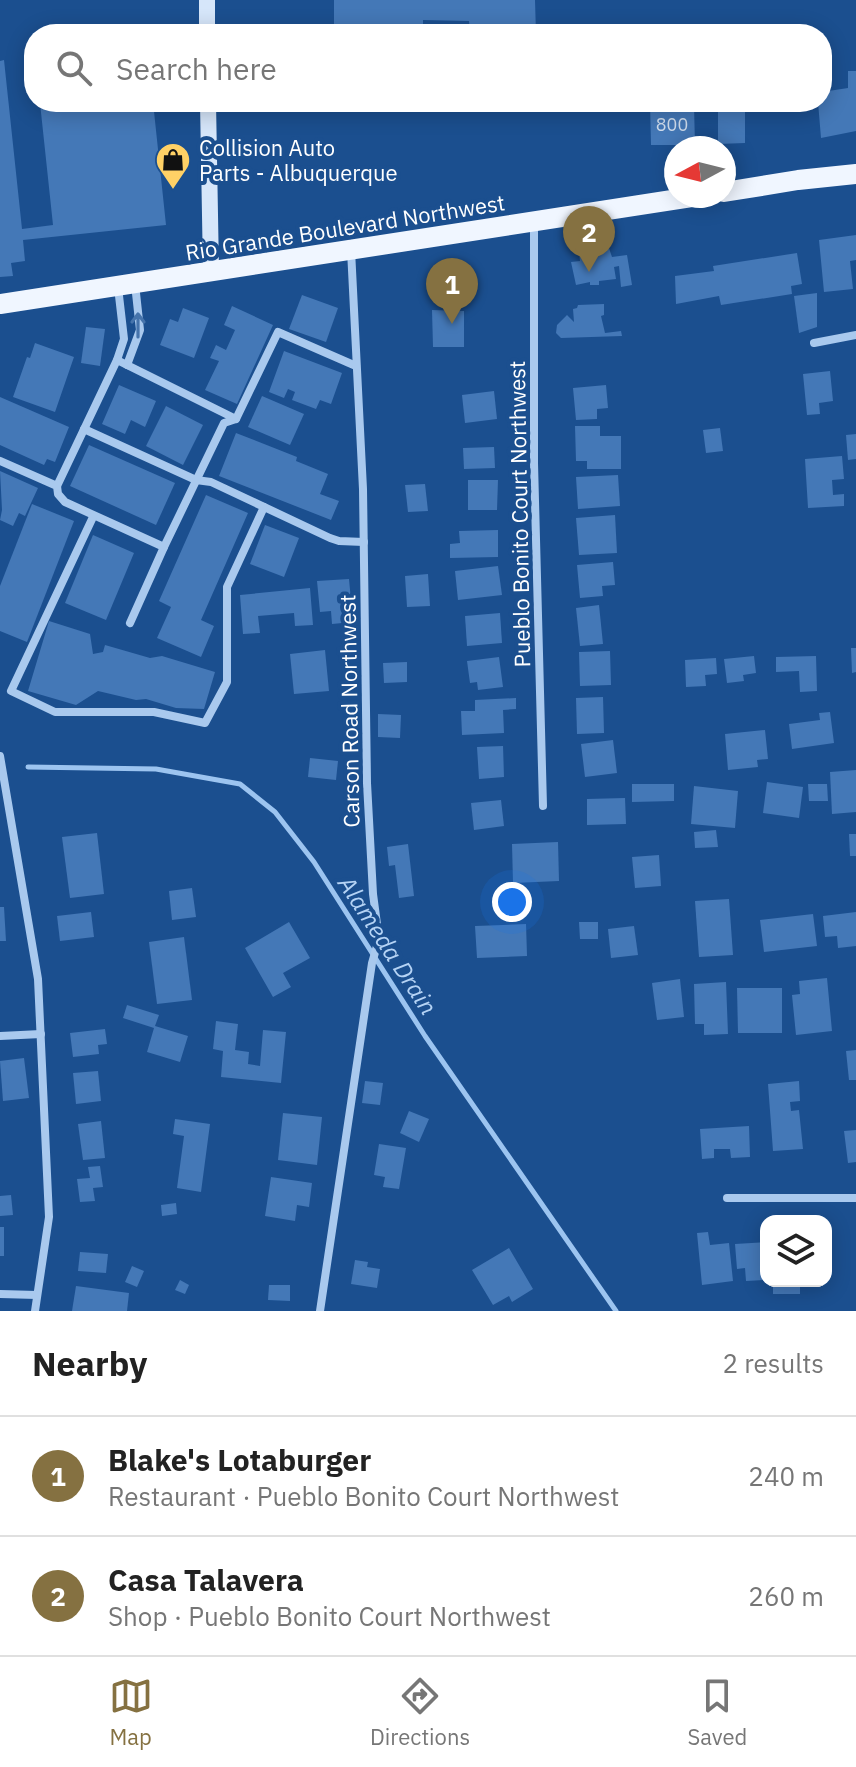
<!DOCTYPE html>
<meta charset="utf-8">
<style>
:root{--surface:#fff;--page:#f2f2f2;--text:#222;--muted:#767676;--line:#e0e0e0;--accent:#857141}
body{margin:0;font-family:"IBM Plex Sans",sans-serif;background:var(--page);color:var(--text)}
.controls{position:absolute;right:24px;bottom:24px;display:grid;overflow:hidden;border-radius:16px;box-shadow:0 4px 20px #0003}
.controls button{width:72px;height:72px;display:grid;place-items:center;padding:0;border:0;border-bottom:2px solid var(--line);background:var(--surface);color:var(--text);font:40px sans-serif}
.compass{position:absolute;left:664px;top:136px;width:72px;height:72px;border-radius:50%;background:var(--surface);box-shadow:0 4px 20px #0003;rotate:263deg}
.you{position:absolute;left:512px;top:902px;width:28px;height:28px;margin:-20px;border:6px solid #fff;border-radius:50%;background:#1a73e8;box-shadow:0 0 0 12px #1a73e833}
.badge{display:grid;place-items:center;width:52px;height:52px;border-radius:50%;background:var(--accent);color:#fff;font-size:26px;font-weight:700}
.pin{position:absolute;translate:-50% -66px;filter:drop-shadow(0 2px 4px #0008)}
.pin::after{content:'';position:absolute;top:42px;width:28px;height:24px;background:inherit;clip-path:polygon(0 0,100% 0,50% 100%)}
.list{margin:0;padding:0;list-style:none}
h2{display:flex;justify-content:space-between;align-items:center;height:104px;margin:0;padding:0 32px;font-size:34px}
h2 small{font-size:26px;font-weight:400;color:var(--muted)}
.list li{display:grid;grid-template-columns:52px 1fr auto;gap:24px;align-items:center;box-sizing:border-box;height:120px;padding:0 32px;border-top:2px solid var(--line)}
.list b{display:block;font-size:30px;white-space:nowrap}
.list p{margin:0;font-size:26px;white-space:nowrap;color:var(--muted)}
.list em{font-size:26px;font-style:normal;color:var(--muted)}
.icon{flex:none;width:44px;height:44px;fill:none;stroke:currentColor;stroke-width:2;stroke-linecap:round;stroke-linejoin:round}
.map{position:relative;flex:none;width:856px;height:1311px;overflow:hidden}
.search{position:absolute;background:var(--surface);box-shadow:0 4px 20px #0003;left:24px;right:24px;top:24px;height:88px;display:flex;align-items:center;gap:20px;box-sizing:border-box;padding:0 28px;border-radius:32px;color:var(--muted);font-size:30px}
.sheet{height:344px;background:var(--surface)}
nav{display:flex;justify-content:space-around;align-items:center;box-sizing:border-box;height:112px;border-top:2px solid var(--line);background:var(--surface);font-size:22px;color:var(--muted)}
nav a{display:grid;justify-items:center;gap:4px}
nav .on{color:var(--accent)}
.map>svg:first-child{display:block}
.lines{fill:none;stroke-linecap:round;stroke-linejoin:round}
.stream{stroke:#9cc4f0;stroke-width:5}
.building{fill:#4478b7}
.street{stroke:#a9c9ee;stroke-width:8}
.secondary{stroke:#d6e6fa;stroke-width:16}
.primary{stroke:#f0f6ff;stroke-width:20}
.oneway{stroke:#4674ac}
.labels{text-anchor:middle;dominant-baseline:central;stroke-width:8;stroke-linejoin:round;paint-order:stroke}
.number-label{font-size:18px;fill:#d0dded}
.poi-label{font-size:22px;fill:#fff;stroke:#1b4f8f;text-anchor:start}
.street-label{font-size:22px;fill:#fff;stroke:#1b4f8f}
.water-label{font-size:24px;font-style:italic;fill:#b5d3f5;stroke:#1b4f8f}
</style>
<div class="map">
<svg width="856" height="1311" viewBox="0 0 856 1311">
<rect width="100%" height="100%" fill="#1b4f8f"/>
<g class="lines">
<polyline class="stream" points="28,767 156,769 240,784 275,812 314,862 425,1036 616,1311"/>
</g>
<g class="building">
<polygon points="334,0 535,0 536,34 470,34 469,21 423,20 423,34 334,34"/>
<polygon points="4,60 22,229 53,225 40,103 48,102 153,102 166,225 23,240 25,261 11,263 13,276 0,277 0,61"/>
<polygon points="848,71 856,71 856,131 821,138 818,102 822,102 822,92 848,88"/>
<polygon points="650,102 745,102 745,143 718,144 718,105 694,105 695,145 651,145"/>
<polygon points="856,235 856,260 850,261 853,289 824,292 819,240"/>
<polygon points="609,248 612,257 627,255 632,285 621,287 619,266 614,267 616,279 599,281 599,285 590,285 590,282 576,285 571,262 580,261 579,253"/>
<polygon points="797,253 802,284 791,286 792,294 721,305 719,296 676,304 675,276 714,271 713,266"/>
<polygon points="817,293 817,327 799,333 794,296"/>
<polygon points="302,295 338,308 326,342 289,329"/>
<polygon points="604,304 604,315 601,316 605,333 621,331 622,336 561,338 556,333 557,325 567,315 574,322 573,309 577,308 578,305"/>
<polygon points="232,306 273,325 237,404 205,390 219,361 210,358 216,345 226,350 235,330 224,325"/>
<polygon points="183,308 209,318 194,358 160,345 170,319 178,322"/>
<polygon points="432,310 464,311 464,347 433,347"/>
<polygon points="86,327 105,329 100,366 81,363"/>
<polygon points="35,343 74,357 55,412 13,397 27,357 30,358"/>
<polygon points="284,351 342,373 331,404 320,400 316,409 292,400 295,392 288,389 284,398 269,392"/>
<polygon points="830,371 833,401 819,403 820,414 807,415 803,374"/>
<polygon points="119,385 156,401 145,427 131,420 125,434 102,424"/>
<polygon points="606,385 608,408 597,409 597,419 576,420 573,388"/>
<polygon points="494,391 497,419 465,423 462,395"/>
<polygon points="262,396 304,414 290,445 248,427"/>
<polygon points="0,397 69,427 55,462 47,459 44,465 0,445"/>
<polygon points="166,406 203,425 183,465 146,446"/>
<polygon points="575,426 600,426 600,436 621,436 621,469 587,469 587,461 576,461"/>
<polygon points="720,428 723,451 706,453 703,430"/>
<polygon points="236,433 297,457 296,461 328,474 320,494 339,501 331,520 219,476"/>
<polygon points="856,434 856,459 848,460 846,435"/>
<polygon points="89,445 175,483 156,525 70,486"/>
<polygon points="494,447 495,468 464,469 463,448"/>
<polygon points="842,456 844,479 832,480 833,495 844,494 844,506 808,508 805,459"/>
<polygon points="0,471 38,488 25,516 19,513 13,526 0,520 2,510"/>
<polygon points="618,475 620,506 578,509 576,477"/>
<polygon points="468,480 498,480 497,510 468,510"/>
<polygon points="425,484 428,511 408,512 405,485"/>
<polygon points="206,495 248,513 201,620 214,626 201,657 157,638 171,607 159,601"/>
<polygon points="32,504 74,521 27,642 0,631 0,586"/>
<polygon points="615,515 617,553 579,555 576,518"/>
<polygon points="265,525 299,538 284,577 250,564"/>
<polygon points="498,530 498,557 450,558 450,544 460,543 459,531"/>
<polygon points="93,535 134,553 106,620 65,603"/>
<polygon points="613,562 615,585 602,586 603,596 580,598 577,565"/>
<polygon points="498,566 502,595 458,600 455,571"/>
<polygon points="428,574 430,606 407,607 405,576"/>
<polygon points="349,579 353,622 332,624 331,611 320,612 317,581"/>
<polygon points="310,588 313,625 295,626 294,613 258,616 260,633 243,634 240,595"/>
<polygon points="599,605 603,644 580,646 576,608"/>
<polygon points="500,613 502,643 467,646 465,616"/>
<polygon points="49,621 90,634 93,654 103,652 105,645 150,658 162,656 215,672 204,709 176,708 146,699 136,700 98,691 76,705 28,691"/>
<polygon points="851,648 856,648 856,672 852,673"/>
<polygon points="325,650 329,691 294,694 290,654"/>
<polygon points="610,651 611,685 580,686 579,652"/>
<polygon points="754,656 756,673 743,675 744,681 727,683 724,659"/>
<polygon points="816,656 817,691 800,692 799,671 776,672 776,657"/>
<polygon points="499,657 503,687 478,690 477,682 470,683 467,661"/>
<polygon points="716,658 717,674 705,675 706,686 686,687 685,660"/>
<polygon points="407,662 407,682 384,683 383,663"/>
<polygon points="603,697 604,733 577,734 576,698"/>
<polygon points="516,698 516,709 503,710 504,733 462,735 461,711 475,711 475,700"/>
<polygon points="830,712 834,743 792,749 789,724 820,720 819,713"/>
<polygon points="378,714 401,715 400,738 378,737"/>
<polygon points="765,730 768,759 757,760 758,767 728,770 725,734"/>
<polygon points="613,740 617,773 585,777 581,744"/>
<polygon points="503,746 504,777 479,779 477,747"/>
<polygon points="310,758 338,761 336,780 308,777"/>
<polygon points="856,770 856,812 832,814 830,772"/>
<polygon points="767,782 803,787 799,818 763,813"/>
<polygon points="632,784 674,784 674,801 632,802"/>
<polygon points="808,784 827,784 828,801 809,801"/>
<polygon points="694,786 738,791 735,828 691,824"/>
<polygon points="625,798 626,824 587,825 587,799"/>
<polygon points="501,800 504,826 474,830 471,803"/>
<polygon points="716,830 718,847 695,848 694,832"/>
<polygon points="97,833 104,894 70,898 62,837"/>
<polygon points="849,834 856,834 856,856 850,856"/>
<polygon points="558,842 559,881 513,883 512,844"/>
<polygon points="408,844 414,896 399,898 395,865 389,866 387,847"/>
<polygon points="659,855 661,886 635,888 632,857"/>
<polygon points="192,888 196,917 172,920 169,891"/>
<polygon points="729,899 733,955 699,957 695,901"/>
<polygon points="0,907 4,907 6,941 0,941"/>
<polygon points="91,912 94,937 60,941 57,916"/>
<polygon points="856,912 856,946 838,948 837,936 825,937 823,916"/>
<polygon points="813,914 817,946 764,952 760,920"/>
<polygon points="289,922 310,958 283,973 291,987 273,997 245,948"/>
<polygon points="579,922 598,922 598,939 580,939"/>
<polygon points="526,924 527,956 477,958 475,926"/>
<polygon points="634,926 638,955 611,958 608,929"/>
<polygon points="184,937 192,1000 157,1004 149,942"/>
<polygon points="827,978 832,1031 796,1035 792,995 800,994 799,981"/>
<polygon points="680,979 684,1017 657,1020 652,983"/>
<polygon points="726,982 728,1034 704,1035 704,1024 695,1024 694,984"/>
<polygon points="737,988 782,988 782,1033 738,1033"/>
<polygon points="127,1005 159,1015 155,1026 188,1036 180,1062 147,1052 154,1028 123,1018"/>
<polygon points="216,1021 238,1024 235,1050 249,1052 248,1064 260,1066 263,1030 286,1032 281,1083 221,1077 223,1051 213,1049"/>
<polygon points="105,1029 107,1044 98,1045 99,1054 73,1057 70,1033"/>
<polygon points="856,1050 856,1080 849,1080 846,1051"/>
<polygon points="24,1058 29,1098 3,1101 0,1061"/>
<polygon points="98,1071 101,1101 76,1104 73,1073"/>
<polygon points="365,1081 383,1083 380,1105 362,1103"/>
<polygon points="799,1081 800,1101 790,1102 791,1111 799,1110 803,1149 773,1151 768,1084"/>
<polygon points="409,1111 429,1119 419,1142 400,1133"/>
<polygon points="283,1113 322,1117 317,1165 278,1160"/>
<polygon points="175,1119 210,1124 201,1192 177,1188 184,1136 173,1134"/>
<polygon points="101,1121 105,1158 83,1160 78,1124"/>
<polygon points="749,1126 750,1157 731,1158 730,1149 714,1149 714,1158 702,1159 700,1129"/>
<polygon points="856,1130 856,1162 848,1163 844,1131"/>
<polygon points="379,1144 406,1148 399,1189 383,1187 385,1177 374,1175"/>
<polygon points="100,1166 103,1187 93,1188 95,1201 80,1202 77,1179 90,1178 88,1167"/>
<polygon points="271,1177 312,1183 309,1207 297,1205 295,1221 265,1216"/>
<polygon points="11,1195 13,1215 0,1216 0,1196"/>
<polygon points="176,1203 177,1214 162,1216 161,1205"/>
<rect x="0" y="1227" width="4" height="29"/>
<polygon points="708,1232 710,1245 729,1243 733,1281 702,1285 697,1233"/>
<polygon points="766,1242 766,1280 746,1281 745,1268 737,1269 735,1244"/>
<polygon points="509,1248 533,1289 512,1302 509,1296 493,1305 472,1270"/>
<polygon points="80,1252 108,1254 106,1273 78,1271"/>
<polygon points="355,1260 368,1262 367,1267 380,1269 377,1288 351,1284"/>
<polygon points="132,1266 144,1271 137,1287 125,1282"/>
<polygon points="180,1280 189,1285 185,1294 175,1290"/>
<rect x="773" y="1281" width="27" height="13"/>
<polygon points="269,1285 290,1285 290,1301 268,1300"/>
<polygon points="76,1286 129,1293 127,1311 72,1311"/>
</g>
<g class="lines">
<g class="street">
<polyline points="534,223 534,463 543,806"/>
<polyline points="814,343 856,335"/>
<polyline points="117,360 236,419"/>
<polyline points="127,365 140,330 135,284"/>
<polyline points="84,429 196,480 211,482 330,538 339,541 364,542"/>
<polyline points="0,461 57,486 58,494 65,502 164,547"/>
<polyline points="57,486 117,360 124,339 118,287"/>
<polyline points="93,517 11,691 55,712 154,712 205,723 227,682 227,587 264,507"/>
<polyline points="130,623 164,547 224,423 236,419 278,332 356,366"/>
<polyline points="0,756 38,979 49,1217 35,1311"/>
<polyline points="0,1036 41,1034"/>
<polyline points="727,1198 856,1198"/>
<polyline points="0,1294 37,1295"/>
<polyline points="320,1311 372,963 379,939 373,894 367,783 363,489 351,250"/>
</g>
<g class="secondary">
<polyline points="207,0 207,34"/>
<polyline points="208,102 211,271"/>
</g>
<g class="primary">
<polyline points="724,192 798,180 856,174"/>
<polyline points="0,304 698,196"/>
</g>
</g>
<defs><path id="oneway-shaft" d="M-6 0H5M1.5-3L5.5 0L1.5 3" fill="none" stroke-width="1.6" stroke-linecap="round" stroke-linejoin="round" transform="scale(2)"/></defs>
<use class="oneway" href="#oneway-shaft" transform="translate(138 325) rotate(-90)"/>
<defs>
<symbol id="shop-pin" viewBox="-11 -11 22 30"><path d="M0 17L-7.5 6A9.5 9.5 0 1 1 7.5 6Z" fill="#ffd166" stroke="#1b4f8f"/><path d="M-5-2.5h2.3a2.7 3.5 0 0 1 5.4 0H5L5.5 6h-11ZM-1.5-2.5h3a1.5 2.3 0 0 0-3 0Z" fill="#111"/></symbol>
</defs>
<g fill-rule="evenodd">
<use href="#shop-pin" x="153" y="140" width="40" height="54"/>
</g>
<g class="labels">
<g class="number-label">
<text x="672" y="124">800</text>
</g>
<g class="poi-label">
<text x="199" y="147">Collision Auto<tspan x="199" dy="25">Parts - Albuquerque</tspan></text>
</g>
<g class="street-label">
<text transform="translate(345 227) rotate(-9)">Rio Grande Boulevard Northwest</text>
<text transform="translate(519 514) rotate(-91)">Pueblo Bonito Court Northwest</text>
<text transform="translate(349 711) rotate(-91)">Carson Road Northwest</text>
</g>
<g class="water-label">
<text transform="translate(388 945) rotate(57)">Alameda Drain</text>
</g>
</g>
</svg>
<div class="controls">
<button><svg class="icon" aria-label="layers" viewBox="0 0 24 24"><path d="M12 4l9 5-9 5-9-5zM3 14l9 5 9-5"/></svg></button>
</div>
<svg class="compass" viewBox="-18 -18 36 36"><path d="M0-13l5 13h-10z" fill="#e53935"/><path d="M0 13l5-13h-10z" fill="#767676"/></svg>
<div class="you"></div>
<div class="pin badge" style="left:452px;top:324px">1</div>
<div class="pin badge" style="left:589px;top:272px">2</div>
<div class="search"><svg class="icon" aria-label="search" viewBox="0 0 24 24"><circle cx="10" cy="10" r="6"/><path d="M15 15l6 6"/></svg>Search here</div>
</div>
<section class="sheet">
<h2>Nearby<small>2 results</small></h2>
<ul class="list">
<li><span class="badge">1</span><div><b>Blake's Lotaburger</b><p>Restaurant · Pueblo Bonito Court Northwest</p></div><em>240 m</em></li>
<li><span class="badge">2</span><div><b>Casa Talavera</b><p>Shop · Pueblo Bonito Court Northwest</p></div><em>260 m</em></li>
</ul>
</section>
<nav>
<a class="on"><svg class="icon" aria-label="map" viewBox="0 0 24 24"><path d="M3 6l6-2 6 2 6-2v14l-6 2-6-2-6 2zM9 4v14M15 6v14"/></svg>Map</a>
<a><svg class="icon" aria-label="directions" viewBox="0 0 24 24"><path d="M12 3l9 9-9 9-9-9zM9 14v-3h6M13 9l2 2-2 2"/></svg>Directions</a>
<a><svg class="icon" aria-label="saved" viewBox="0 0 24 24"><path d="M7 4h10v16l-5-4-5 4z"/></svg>Saved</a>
</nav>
